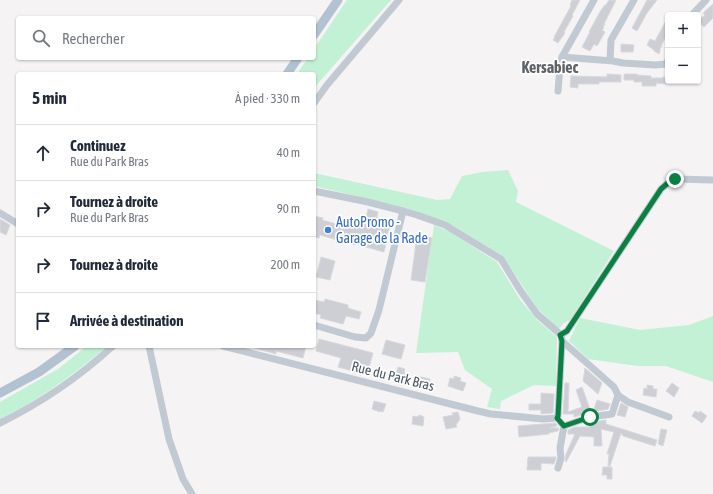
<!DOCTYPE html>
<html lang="fr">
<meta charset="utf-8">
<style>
:root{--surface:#fff;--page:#f6f6f7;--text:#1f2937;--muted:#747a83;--line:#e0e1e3}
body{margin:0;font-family:"Asap Condensed",sans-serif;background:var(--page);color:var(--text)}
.controls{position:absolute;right:12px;top:12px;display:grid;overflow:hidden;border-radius:4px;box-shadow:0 1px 3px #0004}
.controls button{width:36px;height:36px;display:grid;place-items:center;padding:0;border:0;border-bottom:1px solid var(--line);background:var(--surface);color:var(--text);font:20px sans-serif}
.stop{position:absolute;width:12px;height:12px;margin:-9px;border:3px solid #0b8043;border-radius:50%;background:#fff}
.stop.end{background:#0b8043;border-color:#fff;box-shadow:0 1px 4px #0008}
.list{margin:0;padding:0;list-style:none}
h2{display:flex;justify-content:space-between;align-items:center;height:52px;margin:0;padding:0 16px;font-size:17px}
h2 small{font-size:13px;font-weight:400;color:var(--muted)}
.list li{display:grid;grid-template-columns:26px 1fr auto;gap:12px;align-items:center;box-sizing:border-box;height:56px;padding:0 16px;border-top:1px solid var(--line)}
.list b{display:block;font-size:15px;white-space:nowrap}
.list p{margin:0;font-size:13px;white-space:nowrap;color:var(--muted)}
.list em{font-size:13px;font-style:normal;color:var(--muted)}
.icon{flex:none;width:22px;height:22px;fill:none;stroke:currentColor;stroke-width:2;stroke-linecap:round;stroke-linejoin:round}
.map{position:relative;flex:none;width:713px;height:494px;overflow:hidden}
.search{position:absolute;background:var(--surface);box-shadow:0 1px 3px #0004;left:16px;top:16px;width:300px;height:44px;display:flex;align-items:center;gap:10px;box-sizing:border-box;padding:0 14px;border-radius:4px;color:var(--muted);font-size:15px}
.panel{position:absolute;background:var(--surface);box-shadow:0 1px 3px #0004;left:16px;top:72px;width:300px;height:276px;border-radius:4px}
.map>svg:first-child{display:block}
.green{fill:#c3f1d5}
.building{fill:#cdcfd5;stroke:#d7d9de}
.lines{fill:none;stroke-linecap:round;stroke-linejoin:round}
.minor{stroke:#c1cad2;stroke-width:7}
.major{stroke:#b3c2d1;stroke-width:9}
.route{stroke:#0b8043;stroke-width:5}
.shop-dot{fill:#3f7fe0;stroke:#fff;stroke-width:1.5}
.labels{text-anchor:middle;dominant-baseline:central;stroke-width:3.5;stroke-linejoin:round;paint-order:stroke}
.shop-label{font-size:14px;fill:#366cbe;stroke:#fff;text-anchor:start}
.street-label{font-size:14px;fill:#4a5661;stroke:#fff}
.quarter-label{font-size:16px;font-weight:bold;fill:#5f6368;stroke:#fff}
</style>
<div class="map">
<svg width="713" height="494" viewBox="0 0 713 494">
<rect width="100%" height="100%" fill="#f5f3f3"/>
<g class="green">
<polygon points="347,0 391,0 314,88 314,74 297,74 308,58 314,58 314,49"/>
<polygon points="508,170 518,191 516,202 614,251 570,320 563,324 559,329 537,308 503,256 452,225 403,207 314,186 314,173 437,200 450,199 462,176 482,172"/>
<polygon points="434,225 450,232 497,262 521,301 538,321 557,337 556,386 534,385 501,401 500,409 487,407 492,389 465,370 458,352 416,353"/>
<polygon points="713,316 713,382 666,366 638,366 588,359 569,341 580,318 640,330 689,325"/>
<path d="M87 346H108C96 356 84 365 71 375 49 391 25 407 0 419V402L58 369Z"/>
</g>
<g class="building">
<polygon points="572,0 580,0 572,15 573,16 564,32 565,33 558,43 553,40 555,37 554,37 571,6 570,5"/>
<polygon points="609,0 616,0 604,24 605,24 603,27 604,28 602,30 605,32 597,46 594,44 590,51 582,47 590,32 589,32 601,10 605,5 606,5"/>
<polygon points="647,0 657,0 647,13 637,31 632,28"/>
<polygon points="713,4 713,18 704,27 698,21 705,15 703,13"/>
<polygon points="668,17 668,37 666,36 661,46 662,46 660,49 660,51 659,54 654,51 654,50 647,45 650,39 655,41"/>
<polygon points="621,44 634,45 633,52 621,52"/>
<polygon points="607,74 621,75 621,82 599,82 599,84 578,84 578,88 570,87 571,76 607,77"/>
<polygon points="624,74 637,74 637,75 651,76 651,78 662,78 663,77 668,77 668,84 656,83 656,86 642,86 642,82 634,82 634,80 624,80"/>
<polygon points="368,209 378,212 377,217 391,221 384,252 355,244 354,245 320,235 319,238 314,237 314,216 323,218 322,220 344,226 345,223 364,228"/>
<polygon points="0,219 10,225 6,235 0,232"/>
<polygon points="417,236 432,238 425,282 411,280"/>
<polygon points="321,257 335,261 330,280 316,277"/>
<polygon points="325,299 348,305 348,308 361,312 359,319 346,316 343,324 320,318 321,315 314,313 314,300 324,302"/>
<polygon points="319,339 373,353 367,375 338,367 341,358 316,351"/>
<polygon points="386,340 405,345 401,359 382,354"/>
<polygon points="254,346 306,346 303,358 276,351 276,354 254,348"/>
<polygon points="398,367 405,369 404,372 407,377 400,375 399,378 392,377 394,371 397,371"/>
<polygon points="585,368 602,383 598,394 583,381"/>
<polygon points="417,376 430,379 429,386 416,383"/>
<polygon points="454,376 461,378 460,381 466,383 463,391 448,386 450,378 454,379"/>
<polygon points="565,383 569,383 568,412 582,407 576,390 582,387 591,412 574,417 574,414 563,414"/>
<polygon points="672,383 679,388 674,397 666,391"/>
<polygon points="647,385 653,386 653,389 657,389 656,397 643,395 644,388 647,389"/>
<polygon points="541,393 554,394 553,413 541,414 541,410 529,410 529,404 541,404"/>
<polygon points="597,400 610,404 608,409 593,412"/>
<polygon points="374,401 386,404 383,412 380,411 380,412 372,409"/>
<polygon points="621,403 628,407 625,417 617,415"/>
<polygon points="695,411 699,413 700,411 707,416 702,423 692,416"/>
<polygon points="458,412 460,419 456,425 457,427 446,429 443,417 453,415 452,413"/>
<polygon points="419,415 424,417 423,426 412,424 413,416 418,417"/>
<polygon points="606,420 606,424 657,440 655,446 623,436 621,433 610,466 608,466 609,454 607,454 614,432 601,429 602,446 594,446 594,437 580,436 566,462 565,461 566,454 575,434 568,434 568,430 575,427 590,427 588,423"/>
<polygon points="556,423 557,426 550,428 559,428 558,431 549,433 549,434 519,437 518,426"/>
<polygon points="661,429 667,430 663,446 658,444"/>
<polygon points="528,457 556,457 556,458 554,464 541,463 541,470 527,470"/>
<polygon points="603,467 612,467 612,479 607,479 607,475 602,475"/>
</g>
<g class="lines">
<g class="minor">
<polyline points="692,15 706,0"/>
<polyline points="562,57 613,61 623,63 656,65 666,64 668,60"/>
<polyline points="610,60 611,40 634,0"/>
<polyline points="558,91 560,66 562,57 594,0"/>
<polyline points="314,103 327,85 399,0"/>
<polyline points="314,191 368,202 403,211 417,215 445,225 501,259 520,290 537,314 561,335 567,331 661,189 669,182 675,179 713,180"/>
<polyline points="0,213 18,224"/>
<polyline points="314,325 355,337 366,338 371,333 379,310 403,211"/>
<polyline points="562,341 614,387 618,395 628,402 669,417"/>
<polyline points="149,346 169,439 183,479 192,494"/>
<polyline points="223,346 478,411 491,414 543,419 557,418 558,416 562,341 561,335"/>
<path d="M0 423C41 403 79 377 113 346"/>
<polyline points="564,426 590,417 612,414 618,395"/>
<polyline points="558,468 561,458 560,448 564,426 561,423"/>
</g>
<g class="major">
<polyline points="314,35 338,0"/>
<polyline points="287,74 298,58"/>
<polyline points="0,393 39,372 75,346"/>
</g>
</g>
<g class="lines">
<polyline class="route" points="590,417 564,426 557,418 558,416 562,341 560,335 567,331 661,189 669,182 675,179"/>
</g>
<circle class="shop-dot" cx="328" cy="230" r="4"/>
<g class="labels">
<g class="shop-label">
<text x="336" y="222">AutoPromo -<tspan x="336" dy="16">Garage de la Rade</tspan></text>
</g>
<g class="street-label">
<text transform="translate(393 376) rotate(14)">Rue du Park Bras</text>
</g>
<g class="quarter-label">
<text x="550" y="67">Kersabiec</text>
</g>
</g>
</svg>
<div class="controls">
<button>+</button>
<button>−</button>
</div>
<div class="stop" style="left:590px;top:417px"></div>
<div class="stop end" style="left:675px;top:179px"></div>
<div class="search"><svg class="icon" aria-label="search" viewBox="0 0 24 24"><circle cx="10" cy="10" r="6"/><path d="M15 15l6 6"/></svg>Rechercher</div>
<section class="panel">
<h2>5 min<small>À pied · 330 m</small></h2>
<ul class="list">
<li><svg class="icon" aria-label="ahead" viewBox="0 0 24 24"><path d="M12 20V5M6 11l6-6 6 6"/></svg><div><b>Continuez</b><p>Rue du Park Bras</p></div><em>40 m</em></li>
<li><svg class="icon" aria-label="right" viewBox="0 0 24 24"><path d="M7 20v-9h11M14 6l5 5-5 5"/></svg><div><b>Tournez à droite</b><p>Rue du Park Bras</p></div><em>90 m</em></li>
<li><svg class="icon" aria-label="right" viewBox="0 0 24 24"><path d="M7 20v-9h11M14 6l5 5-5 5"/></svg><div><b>Tournez à droite</b></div><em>200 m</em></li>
<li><svg class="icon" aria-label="arrive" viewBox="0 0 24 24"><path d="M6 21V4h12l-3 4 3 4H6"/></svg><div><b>Arrivée à destination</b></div></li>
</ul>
</section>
</div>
